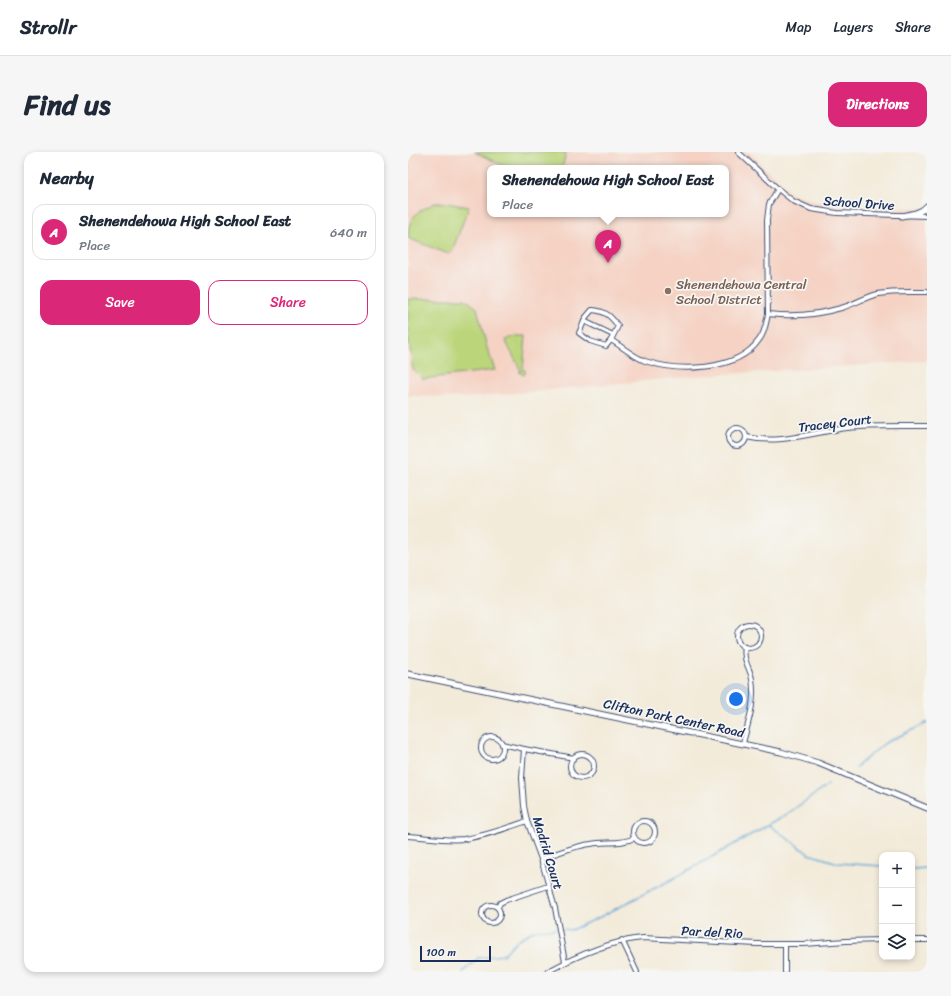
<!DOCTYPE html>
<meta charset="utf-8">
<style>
:root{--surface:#fff;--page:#f6f6f7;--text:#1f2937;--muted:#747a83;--line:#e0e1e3;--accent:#db2777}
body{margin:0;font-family:Sriracha,sans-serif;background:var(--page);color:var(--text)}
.controls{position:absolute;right:12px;bottom:12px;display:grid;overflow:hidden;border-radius:8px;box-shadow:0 2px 6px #0003}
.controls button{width:36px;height:36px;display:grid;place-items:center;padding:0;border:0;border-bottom:1px solid var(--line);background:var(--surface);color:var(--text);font:20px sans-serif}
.scale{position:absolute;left:12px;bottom:10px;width:71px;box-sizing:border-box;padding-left:4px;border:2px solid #1b2f5e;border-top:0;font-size:11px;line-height:14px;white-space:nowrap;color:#1b2f5e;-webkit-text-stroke:3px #f6f6f2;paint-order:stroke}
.you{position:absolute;left:328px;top:547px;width:14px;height:14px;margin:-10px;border:3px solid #fff;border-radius:50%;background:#1a73e8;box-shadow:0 0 0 6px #1a73e833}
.badge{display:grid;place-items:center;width:26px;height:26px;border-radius:50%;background:var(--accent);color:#fff;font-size:13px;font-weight:700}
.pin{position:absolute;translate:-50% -33px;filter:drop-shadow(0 1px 2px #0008)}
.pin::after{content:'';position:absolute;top:21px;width:14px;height:12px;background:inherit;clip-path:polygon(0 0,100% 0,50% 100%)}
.popup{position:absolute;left:79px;top:13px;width:242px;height:52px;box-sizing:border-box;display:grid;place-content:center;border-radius:8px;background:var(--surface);filter:drop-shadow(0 1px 3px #0005);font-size:13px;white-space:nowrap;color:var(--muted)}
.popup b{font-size:15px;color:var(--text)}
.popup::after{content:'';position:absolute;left:50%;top:100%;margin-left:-8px;border:8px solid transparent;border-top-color:var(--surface)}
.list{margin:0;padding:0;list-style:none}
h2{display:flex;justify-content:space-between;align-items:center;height:52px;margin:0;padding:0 16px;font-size:17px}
h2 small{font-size:13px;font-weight:400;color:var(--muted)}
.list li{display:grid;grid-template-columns:26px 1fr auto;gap:12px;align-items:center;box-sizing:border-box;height:56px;margin:0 8px 8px;padding:0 8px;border:1px solid var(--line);border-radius:12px}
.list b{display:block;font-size:15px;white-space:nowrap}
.list p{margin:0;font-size:13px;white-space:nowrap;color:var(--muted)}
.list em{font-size:13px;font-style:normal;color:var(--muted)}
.actions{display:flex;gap:8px;padding:12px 16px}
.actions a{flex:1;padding:9px 0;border:1px solid var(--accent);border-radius:12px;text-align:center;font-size:14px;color:var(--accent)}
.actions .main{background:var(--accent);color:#fff}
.icon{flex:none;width:22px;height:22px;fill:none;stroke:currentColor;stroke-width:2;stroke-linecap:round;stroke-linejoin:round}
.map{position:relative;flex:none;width:519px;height:820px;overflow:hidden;border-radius:12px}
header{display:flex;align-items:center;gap:24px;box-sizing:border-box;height:56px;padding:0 20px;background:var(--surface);border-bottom:1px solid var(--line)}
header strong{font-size:19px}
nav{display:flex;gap:22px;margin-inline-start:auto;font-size:14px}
.intro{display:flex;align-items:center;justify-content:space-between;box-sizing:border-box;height:96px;padding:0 24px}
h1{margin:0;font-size:28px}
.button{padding:10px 18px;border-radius:12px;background:var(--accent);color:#fff;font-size:14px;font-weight:700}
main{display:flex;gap:24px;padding:0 24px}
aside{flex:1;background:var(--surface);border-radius:12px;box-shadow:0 2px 6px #0003}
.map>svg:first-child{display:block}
.built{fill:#f5d2c3;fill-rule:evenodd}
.grass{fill:#bbd57a;stroke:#6b826c}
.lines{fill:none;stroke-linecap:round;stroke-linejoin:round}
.stream{stroke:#60a7d6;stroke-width:1.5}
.minor-casing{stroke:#3b4b71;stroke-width:6}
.tertiary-casing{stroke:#3b4b71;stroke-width:7}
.minor{stroke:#fff;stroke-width:4}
.tertiary{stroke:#fff;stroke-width:5}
.education-dot{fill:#8d6e63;stroke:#f6f6f2;stroke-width:1.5}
.labels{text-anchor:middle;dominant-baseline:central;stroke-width:3.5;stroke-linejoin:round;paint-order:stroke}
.street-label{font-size:13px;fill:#1b2f5e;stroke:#f6f6f2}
.education-label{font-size:13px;fill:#785e54;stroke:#f6f6f2;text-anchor:start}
</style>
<header>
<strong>Strollr</strong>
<nav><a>Map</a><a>Layers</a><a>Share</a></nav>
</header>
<div class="intro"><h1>Find us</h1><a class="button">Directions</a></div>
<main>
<aside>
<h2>Nearby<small></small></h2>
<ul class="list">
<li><span class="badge">A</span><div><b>Shenendehowa High School East</b><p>Place</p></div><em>640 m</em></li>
</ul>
<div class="actions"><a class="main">Save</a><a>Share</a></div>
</aside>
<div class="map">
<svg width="519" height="820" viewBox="0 0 519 820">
<rect width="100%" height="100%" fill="#f6f6f2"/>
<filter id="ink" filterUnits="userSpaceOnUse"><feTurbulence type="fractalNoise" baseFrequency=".025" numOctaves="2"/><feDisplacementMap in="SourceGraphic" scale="8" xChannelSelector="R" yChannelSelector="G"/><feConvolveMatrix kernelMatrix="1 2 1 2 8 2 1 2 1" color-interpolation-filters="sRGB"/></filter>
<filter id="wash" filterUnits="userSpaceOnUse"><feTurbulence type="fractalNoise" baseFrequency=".012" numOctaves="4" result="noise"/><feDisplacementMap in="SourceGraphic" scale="16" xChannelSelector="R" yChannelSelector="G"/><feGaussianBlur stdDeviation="0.9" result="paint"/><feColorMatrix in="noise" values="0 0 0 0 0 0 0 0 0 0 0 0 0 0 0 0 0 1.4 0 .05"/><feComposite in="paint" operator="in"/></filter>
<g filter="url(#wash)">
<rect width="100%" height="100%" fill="#f3ebda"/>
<path class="built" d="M0 0H341L381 40 406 49 429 56H519V209L289 224 57 246 0 244ZM82 16H318V62H82Z"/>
<g class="grass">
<polygon points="67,0 158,0 155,13 152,16 100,16"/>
<path d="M27 51H39L61 55 44 99 40 102 0 86C0 64 9 60 27 51Z"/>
<polygon points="0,147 57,147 69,156 79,196 87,218 15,227 5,217 0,183"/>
<polygon points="108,184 118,184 115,218 117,218 117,222 115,223 111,220 113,219 97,188"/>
</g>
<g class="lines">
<g class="stream">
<polyline points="448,615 477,591 519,571"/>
<polyline points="361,673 401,702 430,711 474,714"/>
<polyline points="504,717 519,716"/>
<polyline points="155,777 163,778 192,765 274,722 379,662 420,633"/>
<polyline points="55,820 70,806 95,803 109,788 126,778 147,777"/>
</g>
</g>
</g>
<g filter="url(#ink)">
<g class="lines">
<defs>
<g id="minor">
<polyline points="330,0 370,37 385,49 403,57 429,61 519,64"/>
<path d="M370 37 361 52 359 68 360 162C385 165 409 163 433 156 445 153 457 145 470 142 486 139 503 140 519 140"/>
<path d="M184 158C197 159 202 163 210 174L203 188 198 194 182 189 171 181 178 165Z"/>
<polyline points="176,169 205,183"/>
<path d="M203 188C213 194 226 205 237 209 270 220 329 220 351 188 357 181 358 171 360 162"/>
<circle cx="329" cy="285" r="9"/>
<path d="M338 285C373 293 405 280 439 276 465 273 492 274 519 274"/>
<circle cx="341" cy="484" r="12"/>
<circle cx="84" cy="596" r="11"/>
<path d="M335 591C340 571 348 549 344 527 342 516 334 507 337 495"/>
<polyline points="94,592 116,597 166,606"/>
<polyline points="116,597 114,626 116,654 119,669 133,707 147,756 157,810"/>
<circle cx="174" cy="614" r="12"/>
<circle cx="236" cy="680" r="11"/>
<path d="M0 684C18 685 38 689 56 687 78 684 99 676 119 669"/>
<path d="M133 707C149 701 166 694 183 692 197 689 214 693 226 686"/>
<circle cx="83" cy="762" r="9"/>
<polyline points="90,755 92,751 98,748 140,734"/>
<polyline points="214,788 229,820"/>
<polyline points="504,788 519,788"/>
<polyline points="377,792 377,820"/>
<path d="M139 820C168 804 201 789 235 786L349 792H396L438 789 474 788"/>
</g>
<g id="tertiary">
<path d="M494 64C504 62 513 61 519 54"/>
<polyline points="0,522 373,600 410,611 519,656"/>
</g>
</defs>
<use href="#minor" class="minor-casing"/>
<use href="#tertiary" class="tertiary-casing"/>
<use href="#minor" class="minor"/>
<use href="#tertiary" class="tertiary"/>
</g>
</g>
<circle class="education-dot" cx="260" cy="139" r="4"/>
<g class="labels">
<g class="street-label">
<text transform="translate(451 51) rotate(4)">School Drive</text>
<text transform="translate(427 271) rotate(-7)">Tracey Court</text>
<text transform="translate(266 566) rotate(12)">Clifton Park Center Road</text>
<text transform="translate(140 701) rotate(73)">Madrid Court</text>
<text transform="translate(304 780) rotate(3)">Par del Rio</text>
</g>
<g class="education-label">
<text x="268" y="132">Shenendehowa Central<tspan x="268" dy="15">School District</tspan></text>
</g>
</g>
</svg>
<div class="controls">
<button>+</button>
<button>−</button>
<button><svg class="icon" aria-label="layers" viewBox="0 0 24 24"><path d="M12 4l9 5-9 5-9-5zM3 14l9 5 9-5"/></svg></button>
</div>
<div class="scale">100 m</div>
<div class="you"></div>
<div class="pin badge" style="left:200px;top:111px">A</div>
<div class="popup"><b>Shenendehowa High School East</b>Place</div>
</div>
</main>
